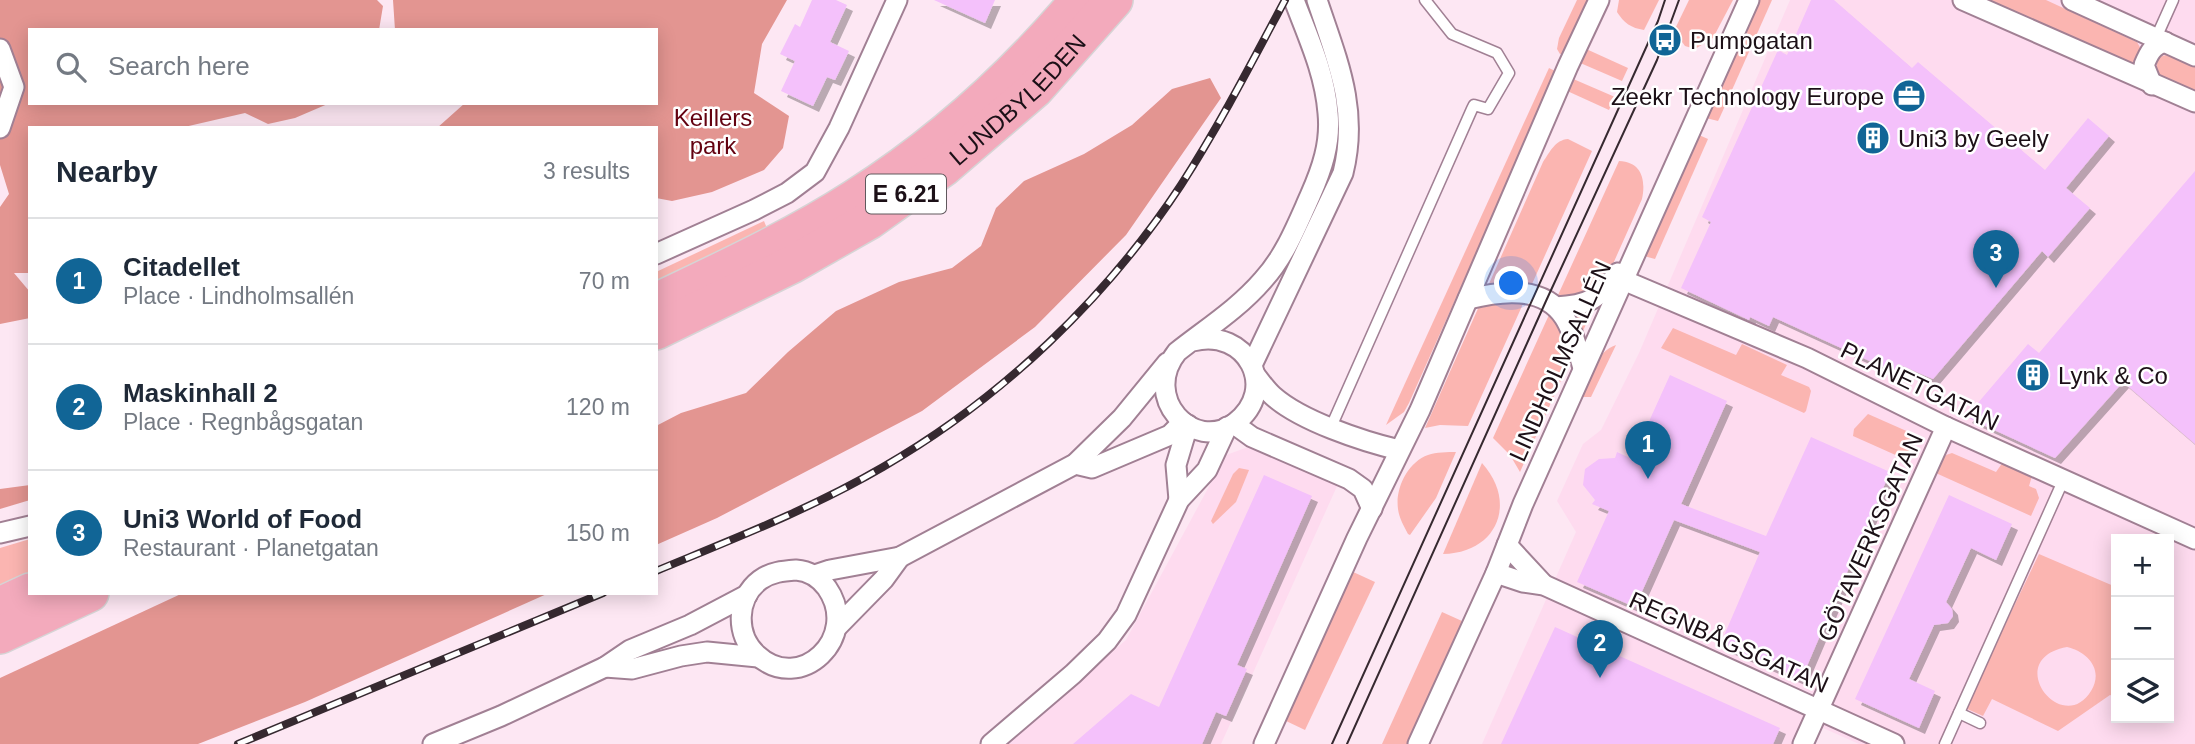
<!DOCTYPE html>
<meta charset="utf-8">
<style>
:root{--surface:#fff;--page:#f6f6f7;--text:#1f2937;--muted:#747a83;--line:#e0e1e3;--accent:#116596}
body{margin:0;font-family:Arial,sans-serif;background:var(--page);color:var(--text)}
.controls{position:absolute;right:21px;bottom:21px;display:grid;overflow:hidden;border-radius:0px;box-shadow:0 4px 18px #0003}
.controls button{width:63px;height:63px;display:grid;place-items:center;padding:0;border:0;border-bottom:2px solid var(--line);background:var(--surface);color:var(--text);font:35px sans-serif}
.you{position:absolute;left:1512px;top:284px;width:24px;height:24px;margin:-18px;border:5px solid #fff;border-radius:50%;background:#1a73e8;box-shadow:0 0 0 10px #1a73e833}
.badge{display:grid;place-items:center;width:46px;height:46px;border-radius:50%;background:var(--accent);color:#fff;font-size:23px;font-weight:700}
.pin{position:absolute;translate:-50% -58px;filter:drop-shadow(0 2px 4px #0008)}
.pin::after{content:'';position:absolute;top:37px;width:24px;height:21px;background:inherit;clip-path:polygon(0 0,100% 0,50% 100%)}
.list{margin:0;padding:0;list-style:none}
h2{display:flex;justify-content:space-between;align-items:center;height:91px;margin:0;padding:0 28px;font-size:30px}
h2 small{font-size:23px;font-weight:400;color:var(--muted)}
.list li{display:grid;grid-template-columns:46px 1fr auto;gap:21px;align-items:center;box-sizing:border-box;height:126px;padding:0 28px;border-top:2px solid var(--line)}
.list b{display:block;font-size:26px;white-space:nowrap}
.list p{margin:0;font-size:23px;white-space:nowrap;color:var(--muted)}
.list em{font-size:23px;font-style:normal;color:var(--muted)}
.icon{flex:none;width:38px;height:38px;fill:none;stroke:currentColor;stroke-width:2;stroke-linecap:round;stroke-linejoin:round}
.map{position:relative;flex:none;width:2195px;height:744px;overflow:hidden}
.search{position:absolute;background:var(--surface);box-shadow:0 4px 18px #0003;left:28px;top:28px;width:630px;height:77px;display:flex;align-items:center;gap:18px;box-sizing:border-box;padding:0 24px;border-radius:0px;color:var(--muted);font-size:26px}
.panel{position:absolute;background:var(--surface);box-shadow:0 4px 18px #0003;left:28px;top:126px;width:630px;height:469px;border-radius:0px}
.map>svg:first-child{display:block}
.built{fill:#fedbef;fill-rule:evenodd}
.green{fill:#fbb5b1;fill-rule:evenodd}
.forest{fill:#e39591}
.building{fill:#f4c1fb;filter:url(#shadow)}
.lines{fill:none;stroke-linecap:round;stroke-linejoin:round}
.service-casing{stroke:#a18094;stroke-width:13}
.minor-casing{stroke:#a18094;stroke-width:23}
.motorway-casing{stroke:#d6d4d5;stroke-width:40}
.service{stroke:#fff;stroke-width:10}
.minor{stroke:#fff;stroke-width:19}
.motorway{stroke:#f3aabc;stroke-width:37}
.tram{stroke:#362930;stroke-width:2}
.rail-casing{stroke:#362930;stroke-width:8}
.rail{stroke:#fff;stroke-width:5;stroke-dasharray:16;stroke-linecap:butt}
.labels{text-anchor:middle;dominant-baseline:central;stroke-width:5;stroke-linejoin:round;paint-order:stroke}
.shield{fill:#fff;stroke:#60585d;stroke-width:2}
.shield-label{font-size:23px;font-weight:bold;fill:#1c1017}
.poi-label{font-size:24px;fill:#1c1017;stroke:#fff;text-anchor:start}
.street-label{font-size:24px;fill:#1c1017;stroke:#fff}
.park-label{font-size:24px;fill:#630210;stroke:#fff}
</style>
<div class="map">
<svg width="2195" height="744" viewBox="0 0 2195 744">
<defs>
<filter id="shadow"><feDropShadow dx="6" dy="6" stdDeviation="0" flood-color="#0004"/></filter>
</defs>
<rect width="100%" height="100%" fill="#fde7f3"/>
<g class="built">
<path d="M1790 0H2195V744H1859L1805 720 1794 744H1482L1576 532 1557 501 1583 444 1601 430 1639 353ZM2116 539H2169V718H2116Z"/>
<polygon points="1251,446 1338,484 1221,744 1006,744 1126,640 1226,455"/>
</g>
<g class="green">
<polygon points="1577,0 1590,0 1565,54 1560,54 1557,49 1559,38"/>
<path d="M1619 0H1659L1644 30C1631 28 1624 23 1617 12Z"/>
<polygon points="1689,0 1733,0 1713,38 1695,49 1685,46 1674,31"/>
<polygon points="1760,0 1772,0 1720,117 1718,121 1706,118"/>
<polygon points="1984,0 2046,0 2137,42 2142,51 2138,60 2127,64"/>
<polygon points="1584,48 1628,68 1622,81 1578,62"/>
<polygon points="2166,55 2195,66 2195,90 2192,92 2157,76 2157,63 2159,57"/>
<polygon points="1549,68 1557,72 1409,403 1404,412 1386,425"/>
<polygon points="1571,78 1615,97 1609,110 1565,90"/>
<polygon points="1699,135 1708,139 1655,259 1644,256"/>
<path d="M1568 139 1592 151 1468 426 1440 425 1425 428 1543 162C1550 152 1555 140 1568 139Z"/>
<path d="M1619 161C1642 162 1646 180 1642 199L1520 472 1510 455 1493 438Z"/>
<polygon points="764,221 768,231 656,288 656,272"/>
<polygon points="1673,328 1736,355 1742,344 1787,365 1781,375 1809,387 1811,391 1806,411 1804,413 1661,348"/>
<path d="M1616 345 1591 397H1583L1582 393C1590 375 1596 352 1616 345Z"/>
<polygon points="1868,414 1911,433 1914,438 1909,461 1853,436 1854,429"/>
<path d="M1456 452 1436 498 1410 535 1408 534C1404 526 1399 518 1398 509 1395 488 1408 462 1428 455 1436 452 1448 452 1456 452Z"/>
<polygon points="1952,453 1996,472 2003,462 2032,476 2029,486 2036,489 2039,498 2031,516 1938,474 1935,471 1946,455"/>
<path d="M1482 463C1518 503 1497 553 1443 554Z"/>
<polygon points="1239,468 1249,470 1236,502 1213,524 1211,521 1233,474"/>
<polygon points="30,539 30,578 0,592 0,548"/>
<path d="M2039 554 2116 587V697L2110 695 2058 731 1992 699 1983 716 1965 708ZM2067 647C2088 652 2104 670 2091 691 2062 738 2001 659 2067 647Z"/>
<polygon points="1351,571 1375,582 1305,730 1284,720"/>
<polygon points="1442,612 1462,621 1407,744 1382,744"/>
</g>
<g class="forest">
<polygon points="0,0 377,0 383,6 379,30 30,30 30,103 330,103 295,118 268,124 245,113 180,128 30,128 30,273 14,273 30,292 30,318 0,324 0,207 9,194 0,165"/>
<polygon points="393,0 787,0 762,44 754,93 789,116 783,148 764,170 712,192 672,201 656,198 656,128 437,128 465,103 656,103 656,30 395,30"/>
<polygon points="1210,78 1221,98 1126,235 1035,327 922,411 717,518 656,545 656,426 681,413 746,393 788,352 836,311 899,282 952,268 981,246 996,208 1024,181 1084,154 1132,125 1172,89"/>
<polygon points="30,485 30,500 0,509 0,489"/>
<polygon points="183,593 549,593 305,702 198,744 0,744 0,678"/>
</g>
<g class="building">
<polygon points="812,0 836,0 847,5 830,42 849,51 835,80 827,77 813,106 781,91 795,61 780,54 795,24 800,27"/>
<polygon points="934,0 995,0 985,23"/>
<polygon points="1811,0 1834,0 1912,68 1918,62 2045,170 2088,118 2109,136 2066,188 2090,208 2048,257 2042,251 1933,379 1898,364 1894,372 1773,317 1769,326 1750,317 1749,320 1681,288 1711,222 1702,217 1778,50 1787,55"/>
<polygon points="2195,171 2195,444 2123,382 2055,458 1966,417 2028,344 2039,353"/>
<polygon points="1670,375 1727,401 1681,504 1766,536 1811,437 1890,472 1801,680 1720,645 1760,552 1674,520 1635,607 1577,582 1609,511 1592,504 1595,500 1583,485 1585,469 1599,459 1615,458 1617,452 1632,459"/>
<polygon points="1264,475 1312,496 1237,665 1247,669 1226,716 1216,712 1202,744 1073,744 1131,694 1159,707"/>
<polygon points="1949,495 2012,524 1996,560 1971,548 1946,602 1952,609 1953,616 1948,623 1934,625 1909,679 1935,691 1919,728 1855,699"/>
<polygon points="1555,627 1780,728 1773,744 1501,744"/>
</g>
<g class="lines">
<defs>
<g id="service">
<polyline points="2156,38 2173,0"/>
<polyline points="1331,427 1472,109 1474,105 1488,109 1509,73 1497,53 1452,34 1425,0"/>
<polyline points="1959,713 1980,723"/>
<polyline points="1945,744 2063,481"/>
</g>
<g id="minor">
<polyline points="1963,0 2195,102"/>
<polyline points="2072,0 2195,56"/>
<polyline points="0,49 14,87 0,128"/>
<path d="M2152 85 2144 65C2149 53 2152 46 2165 42"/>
<polyline points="656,254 754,210 787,193 815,172 839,128 897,0"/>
<polyline points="1623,280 1807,358 1946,427 2195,539"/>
<path d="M1468 299C1500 291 1543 285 1564 317 1574 332 1578 352 1583 368"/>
<path d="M1556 307C1590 305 1598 299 1618 273"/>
<path d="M1193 341C1246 327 1280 389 1235 423 1193 454 1141 397 1177 352 1206 329 1238 309 1263 280 1285 256 1297 225 1310 196 1322 169 1331 143 1328 113 1325 73 1308 37 1294 0"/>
<path d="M1252 365 1343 173C1359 109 1337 60 1317 0"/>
<path d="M1255 375C1261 382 1266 390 1273 396 1301 421 1362 441 1399 450"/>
<polyline points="1234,424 1252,437 1349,479 1363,489 1372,509"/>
<polyline points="1075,464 1092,468 1170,435 1183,422"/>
<polyline points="1179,500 1176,465 1188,425"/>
<polyline points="0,533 30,526"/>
<polyline points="1507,545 1544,585"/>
<path d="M796 570C809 571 819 577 827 588 861 637 800 695 757 655 735 635 736 598 760 580 771 572 783 571 796 570Z"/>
<polyline points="1496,573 1523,582 1544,585 1894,744"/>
<polyline points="815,575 830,570 900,557 1075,464 1122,418 1167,363"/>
<polyline points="837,627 884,579 900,557"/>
<polyline points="605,667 632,669 681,656 707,652 758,657"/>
<polyline points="433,744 501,716 605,667 630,650 690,625 747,595"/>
<polyline points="991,744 1073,674 1107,641 1126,615 1179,500 1207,470 1227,427"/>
<polyline points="1264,744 1357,538 1420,410 1568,66 1599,0"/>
<polyline points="1418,744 1496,573 1523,504 1749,0"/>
<polyline points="1803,744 1946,427"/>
</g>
<g id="motorway">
<path d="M656 302C723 270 793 238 855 198 939 145 1015 76 1079 0"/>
<path id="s1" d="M656 331 791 265 870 220 943 168 1035 89 1114 0"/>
<polyline points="0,606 30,592"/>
<polyline points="0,635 90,593"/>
</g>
</defs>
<use href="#service" class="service-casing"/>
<use href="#minor" class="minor-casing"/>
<use href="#motorway" class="motorway-casing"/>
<use href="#service" class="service"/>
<use href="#minor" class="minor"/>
<use href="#motorway" class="motorway"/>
<g class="tram">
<polyline points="1332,744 1658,21 1665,0"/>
<polyline points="1347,744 1546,301 1657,60 1679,0"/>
</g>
<defs>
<g id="rail">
<path d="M656 571C733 539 811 509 883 467 1001 399 1106 299 1181 185 1219 126 1252 62 1285 0"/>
<polyline points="238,744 603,593"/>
</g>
</defs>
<use href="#rail" class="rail-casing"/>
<use href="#rail" class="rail"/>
</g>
<defs>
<symbol id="bus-disc" viewBox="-11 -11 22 22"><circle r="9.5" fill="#116596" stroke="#fff"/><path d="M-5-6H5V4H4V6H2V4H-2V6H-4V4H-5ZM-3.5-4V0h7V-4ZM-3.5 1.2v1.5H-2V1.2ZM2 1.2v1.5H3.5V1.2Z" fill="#fff"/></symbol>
<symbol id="office-disc" viewBox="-11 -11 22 22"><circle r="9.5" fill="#116596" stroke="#fff"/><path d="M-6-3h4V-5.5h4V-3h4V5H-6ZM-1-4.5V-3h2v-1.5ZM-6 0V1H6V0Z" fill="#fff"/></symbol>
<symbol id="building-disc" viewBox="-11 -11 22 22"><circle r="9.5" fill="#116596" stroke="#fff"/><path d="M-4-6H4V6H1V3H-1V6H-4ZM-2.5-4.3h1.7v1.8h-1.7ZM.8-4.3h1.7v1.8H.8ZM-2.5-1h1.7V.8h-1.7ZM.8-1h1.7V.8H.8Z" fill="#fff"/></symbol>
</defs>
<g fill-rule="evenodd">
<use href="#bus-disc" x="1646" y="21" width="38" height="38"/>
<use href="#office-disc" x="1890" y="77" width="38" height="38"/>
<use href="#building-disc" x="1854" y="119" width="38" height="38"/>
<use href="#building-disc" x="2014" y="356" width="38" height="38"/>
</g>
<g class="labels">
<rect class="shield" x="866" y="174.5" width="80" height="39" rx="5"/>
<g class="shield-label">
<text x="906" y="194">E 6.21</text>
</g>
<g class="poi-label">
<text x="1690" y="40">Pumpgatan</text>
<text x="1884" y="96" text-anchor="end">Zeekr Technology Europe</text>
<text x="1898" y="138">Uni3 by Geely</text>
<text x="2058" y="375">Lynk &amp; Co</text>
</g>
<g class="street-label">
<text stroke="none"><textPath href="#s1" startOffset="432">LUNDBYLEDEN</textPath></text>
<text transform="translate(1560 361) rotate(-66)">LINDHOLMSALLÉN</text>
<text transform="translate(1920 386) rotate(26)">PLANETGATAN</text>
<text transform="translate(1870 537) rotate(-66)">GÖTAVERKSGATAN</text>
<text transform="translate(1729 642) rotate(24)">REGNBÅGSGATAN</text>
</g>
<g class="park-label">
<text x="713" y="117">Keillers<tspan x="713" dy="28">park</tspan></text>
</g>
</g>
</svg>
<div class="controls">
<button>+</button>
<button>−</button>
<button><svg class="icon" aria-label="layers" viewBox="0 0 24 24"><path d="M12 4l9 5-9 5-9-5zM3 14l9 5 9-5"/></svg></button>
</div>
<div class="you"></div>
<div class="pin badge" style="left:1648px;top:479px">1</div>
<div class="pin badge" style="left:1600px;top:678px">2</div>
<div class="pin badge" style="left:1996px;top:288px">3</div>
<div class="search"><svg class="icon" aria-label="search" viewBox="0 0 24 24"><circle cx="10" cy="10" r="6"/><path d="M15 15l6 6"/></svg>Search here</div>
<section class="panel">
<h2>Nearby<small>3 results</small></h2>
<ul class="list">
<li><span class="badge">1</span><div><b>Citadellet</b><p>Place · Lindholmsallén</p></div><em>70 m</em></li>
<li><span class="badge">2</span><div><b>Maskinhall 2</b><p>Place · Regnbågsgatan</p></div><em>120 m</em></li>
<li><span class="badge">3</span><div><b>Uni3 World of Food</b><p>Restaurant · Planetgatan</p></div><em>150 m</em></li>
</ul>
</section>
</div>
